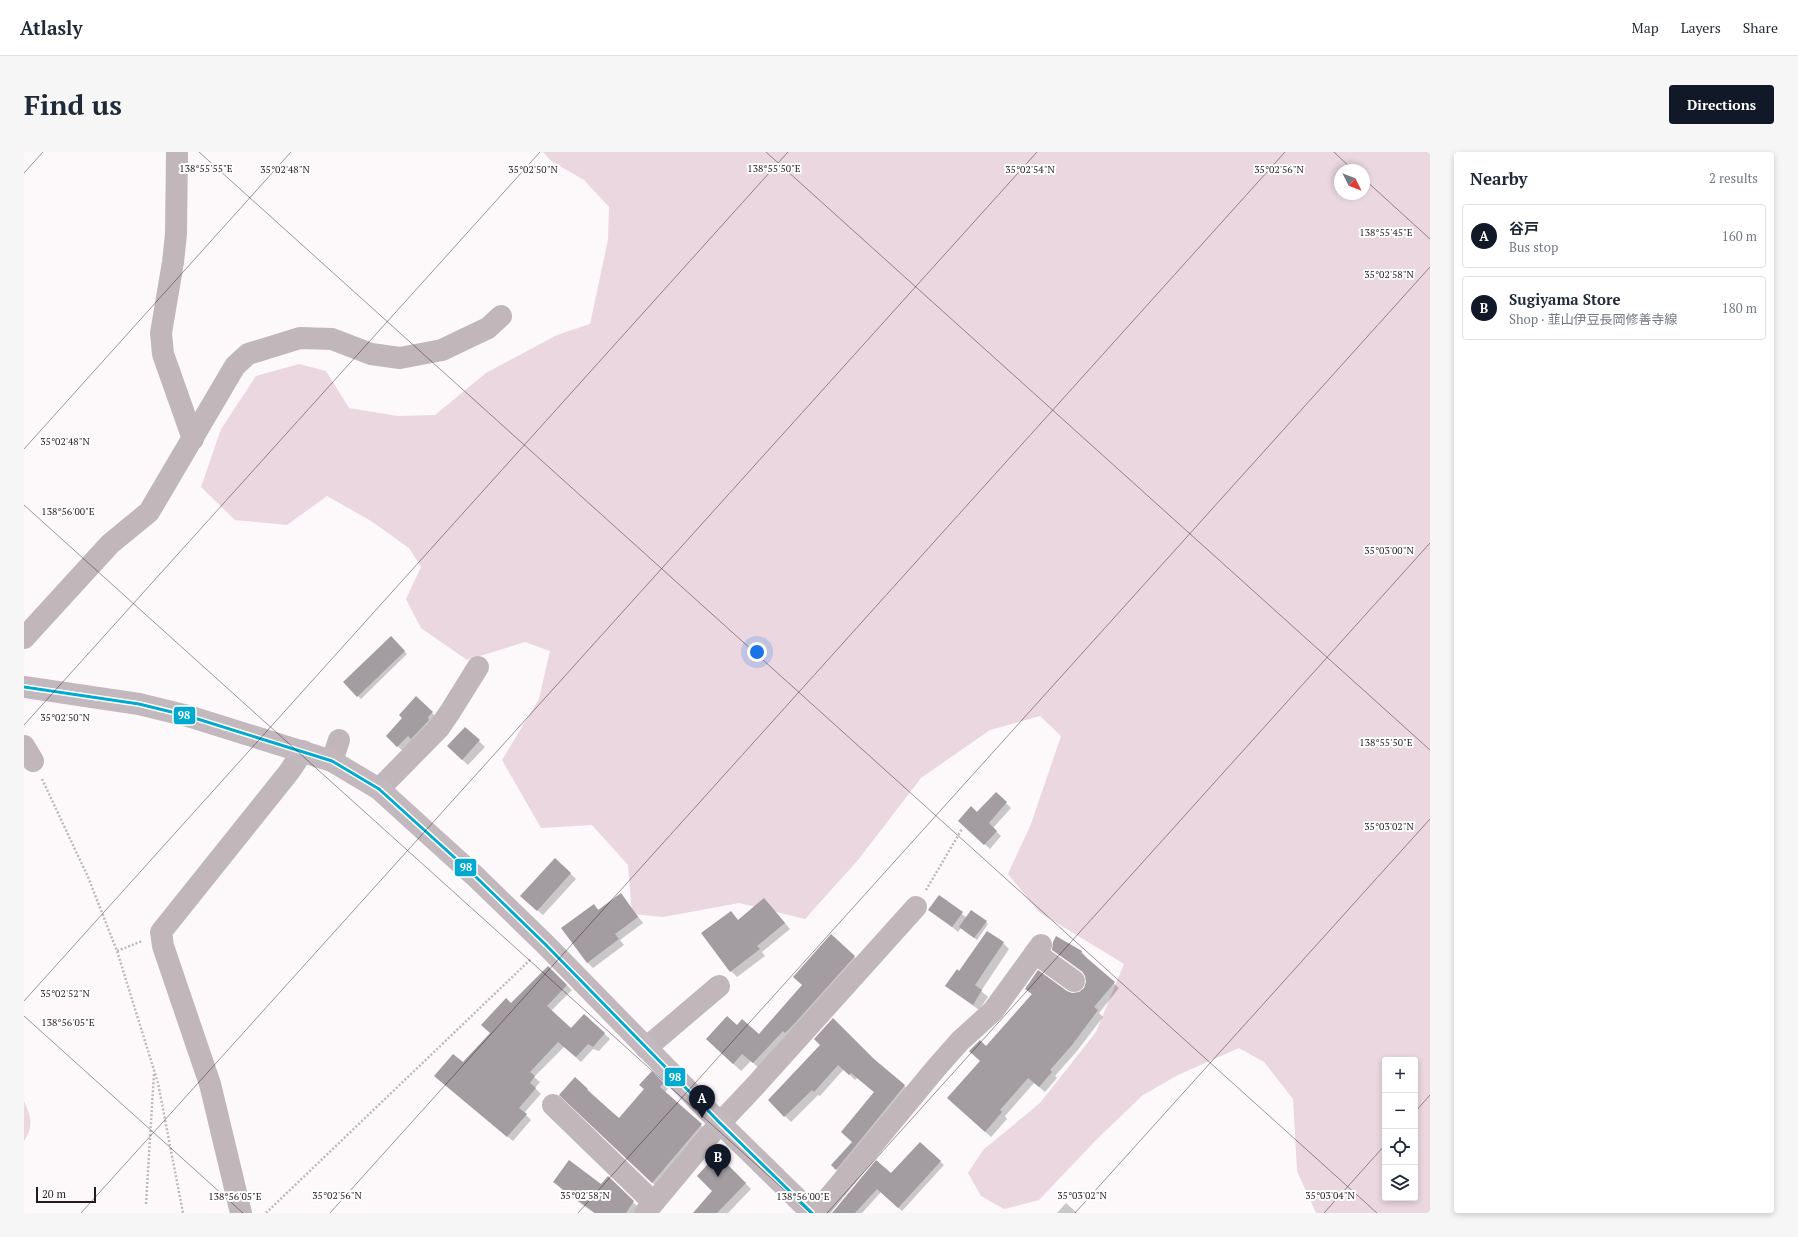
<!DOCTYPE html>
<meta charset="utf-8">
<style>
:root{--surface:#fff;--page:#f6f6f7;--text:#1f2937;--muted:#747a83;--line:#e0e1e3;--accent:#111827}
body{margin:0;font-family:"PT Serif","Noto Sans JP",serif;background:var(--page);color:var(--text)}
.controls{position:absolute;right:12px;bottom:12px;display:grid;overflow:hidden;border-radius:4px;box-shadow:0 2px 6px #0003}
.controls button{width:36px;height:36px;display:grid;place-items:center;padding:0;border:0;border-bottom:1px solid var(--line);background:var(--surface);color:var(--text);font:20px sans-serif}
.compass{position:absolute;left:1310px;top:12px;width:36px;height:36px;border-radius:50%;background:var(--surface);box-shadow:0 2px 6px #0003;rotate:132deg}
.scale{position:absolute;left:12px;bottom:10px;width:60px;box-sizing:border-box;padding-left:4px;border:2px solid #251b1f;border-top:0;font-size:11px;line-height:14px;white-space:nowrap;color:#251b1f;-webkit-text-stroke:3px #fff;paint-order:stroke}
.you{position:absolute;left:733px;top:500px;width:14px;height:14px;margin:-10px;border:3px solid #fff;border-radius:50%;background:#1a73e8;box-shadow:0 0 0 6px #1a73e833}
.badge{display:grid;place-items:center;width:26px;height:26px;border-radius:50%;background:var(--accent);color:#fff;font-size:13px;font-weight:700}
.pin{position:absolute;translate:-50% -33px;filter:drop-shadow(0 1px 2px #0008)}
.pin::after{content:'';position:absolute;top:21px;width:14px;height:12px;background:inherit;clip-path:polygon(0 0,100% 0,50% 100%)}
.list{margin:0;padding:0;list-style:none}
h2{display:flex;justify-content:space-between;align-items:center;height:52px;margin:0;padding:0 16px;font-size:17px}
h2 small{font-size:13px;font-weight:400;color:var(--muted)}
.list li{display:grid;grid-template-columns:26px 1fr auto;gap:12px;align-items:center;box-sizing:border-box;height:64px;margin:0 8px 8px;padding:0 8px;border:1px solid var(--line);border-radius:4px}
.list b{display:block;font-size:15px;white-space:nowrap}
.list p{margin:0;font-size:13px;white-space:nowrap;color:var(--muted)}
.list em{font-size:13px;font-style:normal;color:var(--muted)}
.icon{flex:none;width:22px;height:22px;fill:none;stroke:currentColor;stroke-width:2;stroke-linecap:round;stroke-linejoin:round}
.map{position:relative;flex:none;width:1406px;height:1061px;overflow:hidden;border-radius:4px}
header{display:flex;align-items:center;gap:24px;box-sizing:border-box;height:56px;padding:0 20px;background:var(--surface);border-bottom:1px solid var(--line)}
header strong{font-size:19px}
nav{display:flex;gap:22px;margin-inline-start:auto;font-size:14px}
.intro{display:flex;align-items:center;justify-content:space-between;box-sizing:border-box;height:96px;padding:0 24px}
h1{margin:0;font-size:28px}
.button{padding:10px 18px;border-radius:4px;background:var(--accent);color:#fff;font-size:14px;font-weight:700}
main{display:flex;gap:24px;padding:0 24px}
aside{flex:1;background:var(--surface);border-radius:4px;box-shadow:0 2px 6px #0003}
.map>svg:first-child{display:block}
.forest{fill:#ead7e0;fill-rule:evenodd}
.shadow{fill:#0003}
.building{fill:#a39ca0}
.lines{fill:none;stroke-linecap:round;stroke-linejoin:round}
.path{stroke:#c0b8bc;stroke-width:2.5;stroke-dasharray:2 2;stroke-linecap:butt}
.minor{stroke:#c1b7bb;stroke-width:22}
.major{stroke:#c2b8be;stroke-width:22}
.bus-1-casing{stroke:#fff;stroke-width:6}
.bus-1{stroke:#00a9ce;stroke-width:3}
.ticks{fill:none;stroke:#251b1f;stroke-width:1;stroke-opacity:0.45}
.ticks-label{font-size:10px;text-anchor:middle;fill:#251b1f;stroke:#fff;stroke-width:4;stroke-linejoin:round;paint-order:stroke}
.line-badge{stroke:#fff;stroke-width:1.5}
.badge-label{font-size:11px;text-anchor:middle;font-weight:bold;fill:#fff}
</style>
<header>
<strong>Atlasly</strong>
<nav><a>Map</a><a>Layers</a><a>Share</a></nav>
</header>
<div class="intro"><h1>Find us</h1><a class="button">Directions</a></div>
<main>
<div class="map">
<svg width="1406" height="1061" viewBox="0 0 1406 1061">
<rect width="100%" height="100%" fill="#fdf9fb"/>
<g class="forest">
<path d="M519 0H1406V1061H1292L1273 1019 1269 947 1240 910 1215 896 1154 923 1119 943 1073 987 1015 1048 980 1057 957 1044 944 1021 959 998 1016 951 1072 880 1100 812 1015 760 984 722 1007 672 1037 584 1016 564 966 578 897 626 834 708 781 767 715 751 639 765 608 762 604 713 568 673 517 676 478 608 515 547 526 499 501 490 443 508 397 476 382 447 397 415 385 396 347 369 303 344 263 373 211 368 177 335 197 277 232 224 275 212 302 219 325 256 374 264 411 263 462 221 533 183 566 172 584 88 585 55 560 28 527 9ZM1316 18H1340V42H1316ZM1361 908H1391V1046H1361Z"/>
<path d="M0 949C7 965 10 974 0 989Z"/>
</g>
<g class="shadow">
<polygon points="367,486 383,502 337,547 320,530"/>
<polygon points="408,561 414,566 380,600 369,590"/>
<polygon points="441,576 461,595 444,613 430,600"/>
<polygon points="972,641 987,656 969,676 977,684 966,697 940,673"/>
<polygon points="531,707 552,727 519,763 503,749"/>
<polygon points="597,742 619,771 596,788 600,793 569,816 563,810 569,753 575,758"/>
<polygon points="915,744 943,766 962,770 964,772 953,788 937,776 934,780 906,757"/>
<polygon points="746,753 766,777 738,800 741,804 713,825 707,819 714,769"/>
<polygon points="807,784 838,812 737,918 727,909 717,919 691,895 713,874 735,883 779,834"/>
<polygon points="1033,785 1058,800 1063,806 1063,807 1095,836 1075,861 1079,865 1053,899 1031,924 1033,926 1021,940 1010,931 981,964 983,967 967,985 930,951 957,909 962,895 1009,843 1002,837 1042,840 1048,842 1056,841 1061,837 1063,830 1062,823 1029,798"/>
<polygon points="979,791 985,797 957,839 964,845 955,858 922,834 935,820"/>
<polygon points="524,815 548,838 527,859 548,878 561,863 586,887 575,899 569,897 557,910 540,895 510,925 516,930 511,936 517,942 500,961 507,968 489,989 411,924 439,912 467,881 487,852"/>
<polygon points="797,893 849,907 886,939 818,1022 808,1013 829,990 851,941 833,926 831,928 820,917 796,944 794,943 767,970 745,948"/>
<polygon points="628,920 644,937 641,940 682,978 634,1036 536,942 563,937 595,967 622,937"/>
<polygon points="896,991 920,1013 878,1059 857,1040 838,1061 813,1061 867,1023"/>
<polygon points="693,1003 727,1037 704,1061 670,1061 689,1039"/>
<polygon points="584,1026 618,1059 617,1061 570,1061 539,1039 531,1030 577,1033"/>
<polygon points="1042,1051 1053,1061 1033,1061"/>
</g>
<g class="building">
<polygon points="367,484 381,499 333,545 319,530"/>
<polygon points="392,544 409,560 404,565 405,568 387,587 384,584 373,595 362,584 378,566 375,563"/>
<polygon points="441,575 456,588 438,608 423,594"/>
<polygon points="972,640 983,650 965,671 973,679 960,693 934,669 947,654 953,660"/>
<polygon points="531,706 547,721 513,759 496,744"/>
<polygon points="597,741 614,765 591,782 595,787 563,811 537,776 570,752 574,758"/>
<polygon points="915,743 939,760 928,775 904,758"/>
<polygon points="740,746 761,771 733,794 736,797 706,820 677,781 707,759 714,768"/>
<polygon points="947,758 963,769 950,786 935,775"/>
<polygon points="963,779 980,790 951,833 958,838 949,853 921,834 933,817 935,819"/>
<polygon points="807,782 831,804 771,871 761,881 759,879 729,911 718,902 709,912 682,887 703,864 713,873 718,867 735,882 778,833 769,825"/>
<polygon points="1032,784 1058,799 1057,801 1091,830 1070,855 1074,858 1048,893 1026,918 1028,920 1015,935 1004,926 976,958 978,960 961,980 923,946 956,909 945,899 956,888 962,894 1008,842 1001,837 1014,818 1043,839 1048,841 1055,840 1060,836 1062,830 1061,824 1058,819 1028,798 1029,790"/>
<polygon points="524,814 543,833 523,854 547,876 560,862 581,881 569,895 564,892 552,905 534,890 506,920 511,924 506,931 512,936 495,956 503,962 483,985 410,924 429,902 439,910 466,881 457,873 482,846 487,851"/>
<polygon points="809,866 850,907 881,933 812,1018 807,1013 828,990 817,980 850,940 827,921 825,923 814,913 790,940 788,938 760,965 744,948 796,893 790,887"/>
<polygon points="628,919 640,931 636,935 678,972 628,1031 535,943 551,925 564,937 563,938 595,966 620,937 615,933"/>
<polygon points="896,990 917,1009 874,1056 853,1037 831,1061 808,1061 852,1008 867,1021"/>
<polygon points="693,1002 722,1031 693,1061 669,1061 688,1039 673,1024"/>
<polygon points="545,1008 577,1032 584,1024 610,1049 602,1061 571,1061 529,1030"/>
</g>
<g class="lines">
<g class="path">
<polyline points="18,627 64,725 93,799 134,931 159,1061"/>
<polyline points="902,738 938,677"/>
<polyline points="93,799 118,789"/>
<polyline points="122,1052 130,921"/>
<polyline points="242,1061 507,807"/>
</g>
<g class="minor">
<polyline points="153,0 152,82 149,110 137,181 139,202 169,287"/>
<polyline points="0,486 86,392 125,360 211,214 224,202 276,186 308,187 347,202 376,206 418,198 464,176 477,164"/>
<polyline points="0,594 9,609"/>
<polyline points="308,609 315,588"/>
<polyline points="355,637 415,576 426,560 454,515"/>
<polyline points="1011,801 1050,829"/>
<polyline points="622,896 695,834"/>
<polyline points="529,953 629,1050"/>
<polyline points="217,1061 186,932 139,794 137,780 265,620 279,599"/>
<polyline points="621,1061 696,971 730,935 892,755"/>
<polyline points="792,1061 913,915 936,889 969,859 1017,793"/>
</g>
<polyline class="major" points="0,535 115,552 164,564 308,609 355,637 452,725 522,793 696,971 788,1061"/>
<defs>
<polyline id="bus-1" points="0,535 115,552 164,564 308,609 355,637 452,725 522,793 696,971 788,1061"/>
</defs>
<use href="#bus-1" class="bus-1-casing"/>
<use href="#bus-1" class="bus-1"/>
</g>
<path class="ticks" d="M175 0 1353 1061M742 0 1406 598M1310 0 1329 18M0 21 19 0M1340 27 1406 87M0 297 267 0M0 353 786 1061M0 573 516 0M0 849 764 0M0 864 219 1061M1391 960 1406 943M57 1061 1013 0M306 1061 1261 0M554 1061 1406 115M803 1061 1406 391M1051 1061 1406 667M1300 1061 1361 993"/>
<g class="ticks-label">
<text x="182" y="20">138°55'55"E</text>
<text x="750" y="20">138°55'50"E</text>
<text x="509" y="21">35°02'50"N</text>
<text x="1006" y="21">35°02'54"N</text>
<text x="1255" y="21">35°02'56"N</text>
<text x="261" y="21">35°02'48"N</text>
<text x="1362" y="84">138°55'45"E</text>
<text x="1365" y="126">35°02'58"N</text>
<text x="41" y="293">35°02'48"N</text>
<text x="44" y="363">138°56'00"E</text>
<text x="1365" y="402">35°03'00"N</text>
<text x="41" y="569">35°02'50"N</text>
<text x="1362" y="594">138°55'50"E</text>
<text x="1365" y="678">35°03'02"N</text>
<text x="41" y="845">35°02'52"N</text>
<text x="44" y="874">138°56'05"E</text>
<text x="313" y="1047">35°02'56"N</text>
<text x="561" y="1047">35°02'58"N</text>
<text x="1058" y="1047">35°03'02"N</text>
<text x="1306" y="1047">35°03'04"N</text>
<text x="211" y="1048">138°56'05"E</text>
<text x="779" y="1048">138°56'00"E</text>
</g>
<g class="line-badge">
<rect x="149" y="554" width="23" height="19" rx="4" fill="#00a9ce"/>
<rect x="430" y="706" width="23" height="19" rx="4" fill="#00a9ce"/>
<rect x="640" y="915" width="22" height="20" rx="4" fill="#00a9ce"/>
</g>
<g class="badge-label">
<text x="160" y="567">98</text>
<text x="442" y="719">98</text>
<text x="651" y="929">98</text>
</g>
</svg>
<div class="controls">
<button>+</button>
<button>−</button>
<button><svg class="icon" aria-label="locate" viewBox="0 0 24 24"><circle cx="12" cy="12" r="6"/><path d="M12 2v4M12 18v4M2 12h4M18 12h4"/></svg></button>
<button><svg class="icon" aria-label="layers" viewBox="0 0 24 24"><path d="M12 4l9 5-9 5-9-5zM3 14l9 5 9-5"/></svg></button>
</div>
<svg class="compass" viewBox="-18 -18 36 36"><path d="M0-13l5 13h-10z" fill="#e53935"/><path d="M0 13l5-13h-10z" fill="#747a83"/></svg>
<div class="scale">20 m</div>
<div class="you"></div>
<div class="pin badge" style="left:678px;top:966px">A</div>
<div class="pin badge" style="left:694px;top:1025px">B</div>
</div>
<aside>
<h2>Nearby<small>2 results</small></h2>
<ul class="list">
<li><span class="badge">A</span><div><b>谷戸</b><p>Bus stop</p></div><em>160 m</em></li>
<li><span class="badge">B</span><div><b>Sugiyama Store</b><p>Shop · 韮山伊豆長岡修善寺線</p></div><em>180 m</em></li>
</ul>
</aside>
</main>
